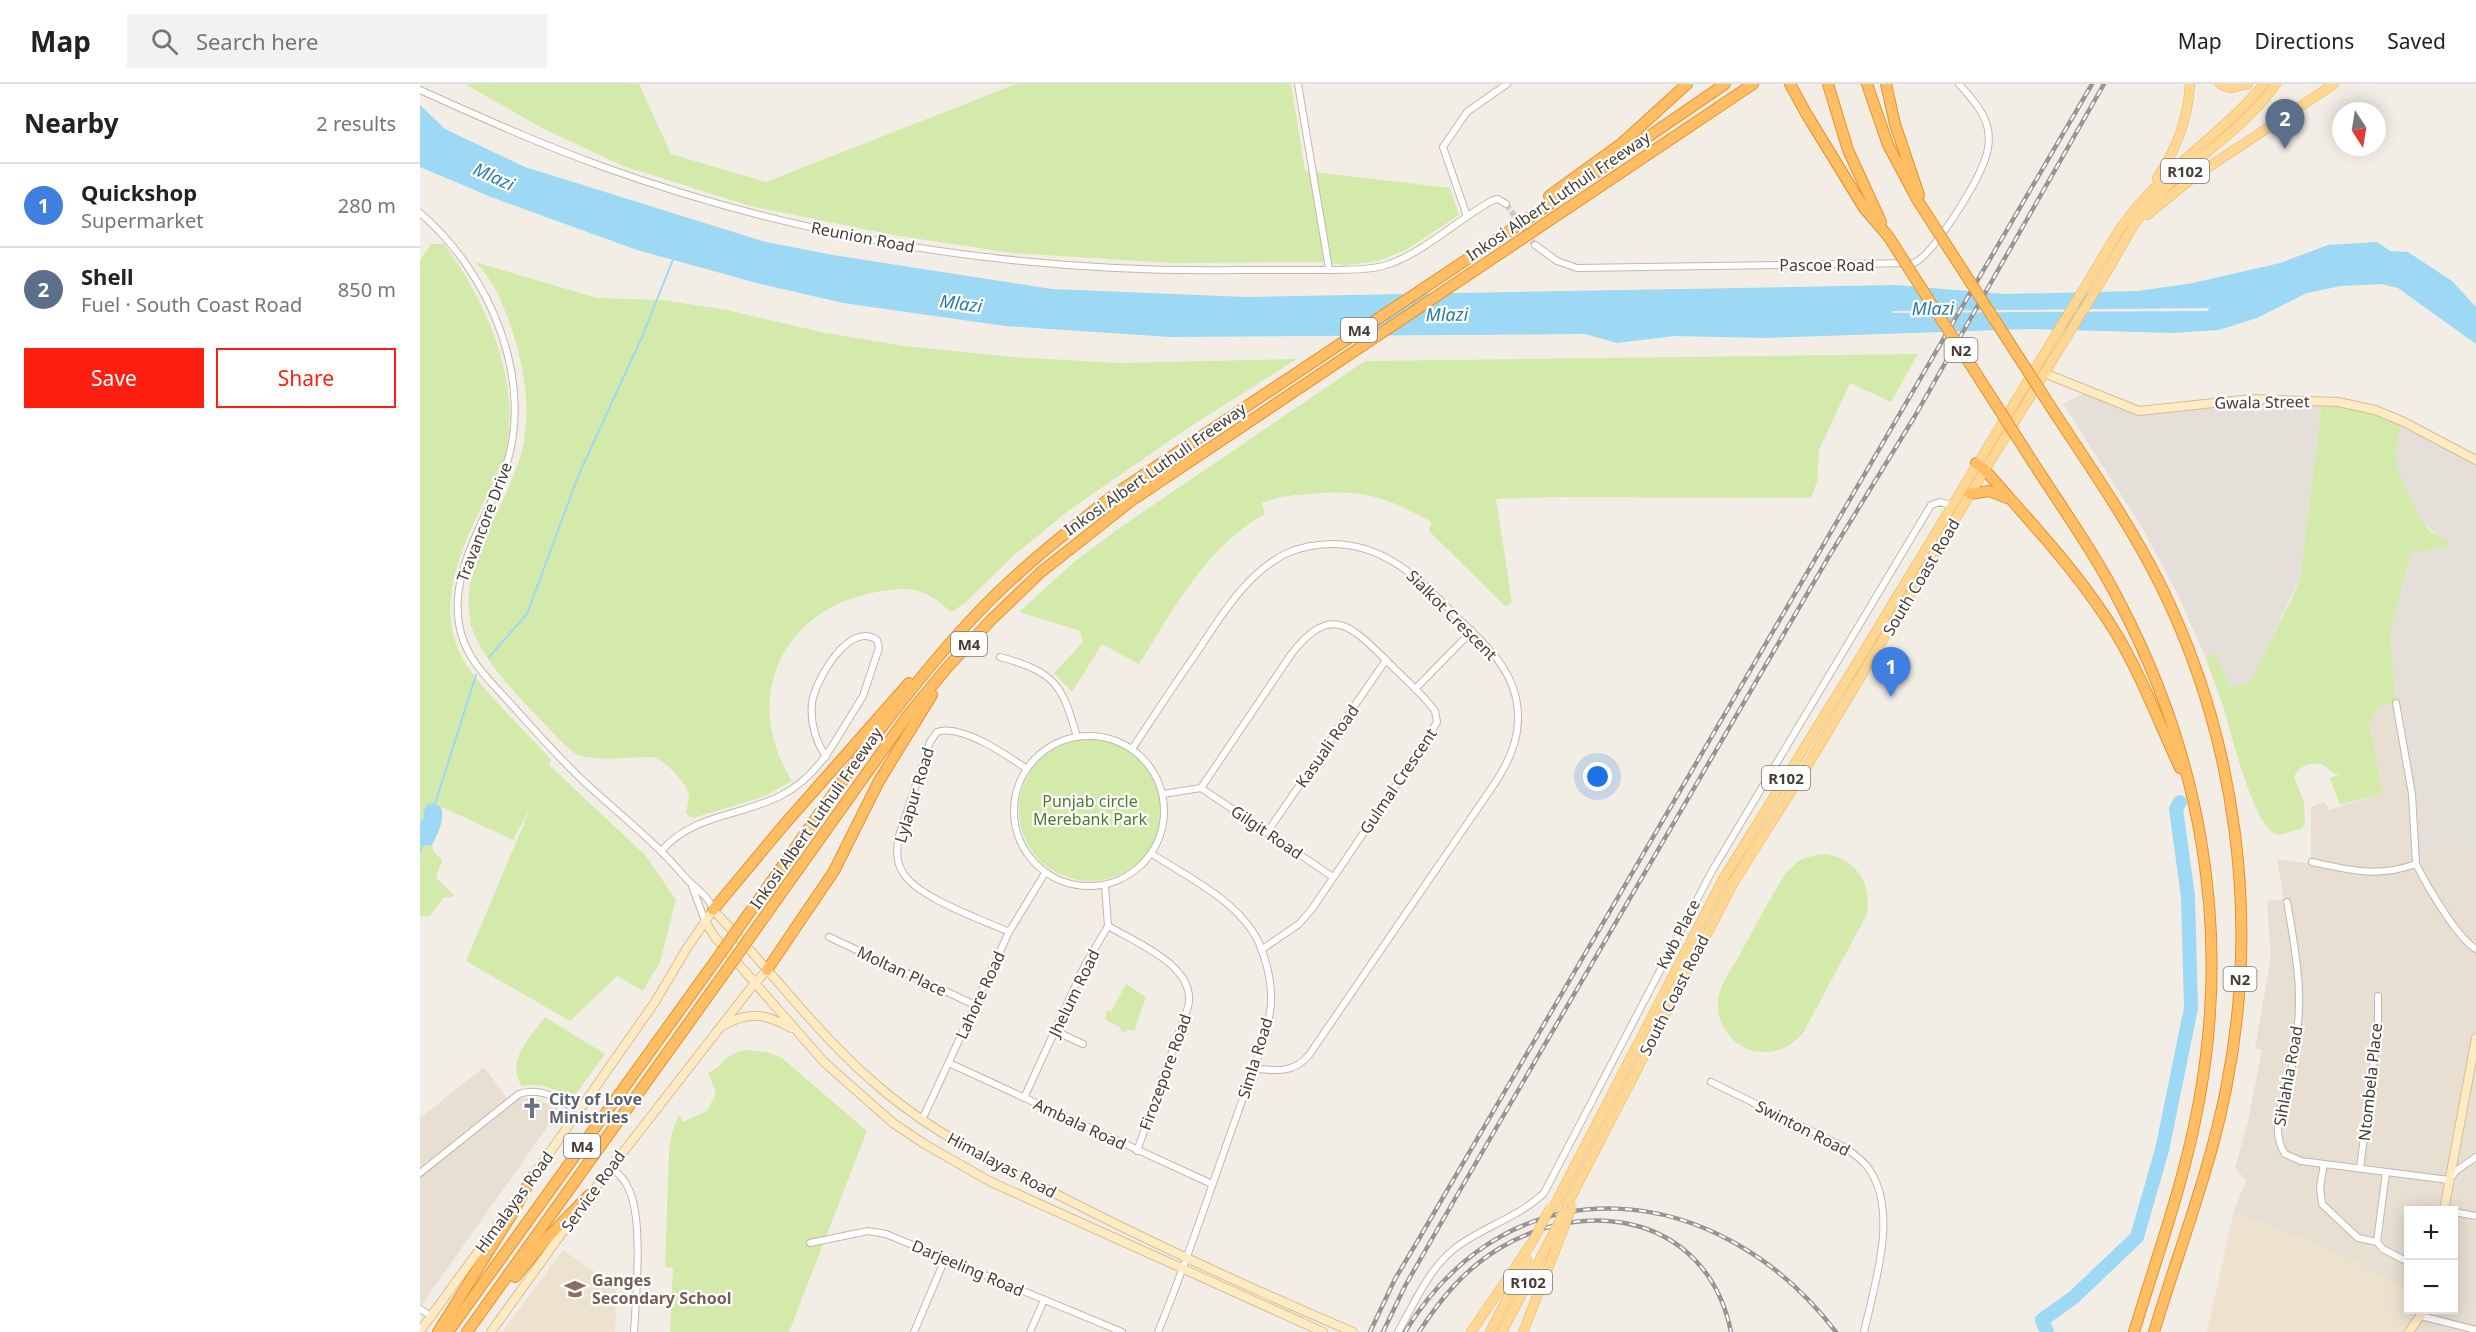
<!DOCTYPE html>
<meta charset="utf-8">
<style>
:root{--surface:#fff;--page:#f2f2f2;--text:#222;--muted:#767676;--line:#e0e0e0;--accent:#ff1f10}
body{margin:0;font-family:"Noto Sans",sans-serif;background:var(--page);color:var(--text)}
.controls{position:absolute;right:18px;bottom:18px;display:grid;overflow:hidden;border-radius:0px;box-shadow:0 3px 15px #0003}
.controls button{width:54px;height:54px;display:grid;place-items:center;padding:0;border:0;border-bottom:2px solid var(--line);background:var(--surface);color:var(--text);font:30px sans-serif}
.compass{position:absolute;left:1912px;top:18px;width:54px;height:54px;border-radius:50%;background:var(--surface);box-shadow:0 3px 15px #0003;rotate:168deg}
.you{position:absolute;left:1178px;top:693px;width:21px;height:21px;margin:-15px;border:4px solid #fff;border-radius:50%;background:#1a73e8;box-shadow:0 0 0 9px #1a73e833}
.badge{display:grid;place-items:center;width:39px;height:39px;border-radius:50%;background:var(--accent);color:#fff;font-size:20px;font-weight:700}
.pin{position:absolute;translate:-50% -50px;filter:drop-shadow(0 2px 3px #0008)}
.pin::after{content:'';position:absolute;top:32px;width:21px;height:18px;background:inherit;clip-path:polygon(0 0,100% 0,50% 100%)}
.list{margin:0;padding:0;list-style:none}
h2{display:flex;justify-content:space-between;align-items:center;height:78px;margin:0;padding:0 24px;font-size:26px}
h2 small{font-size:20px;font-weight:400;color:var(--muted)}
.list li{display:grid;grid-template-columns:39px 1fr auto;gap:18px;align-items:center;box-sizing:border-box;height:84px;padding:0 24px;border-top:2px solid var(--line)}
.list b{display:block;font-size:22px;white-space:nowrap}
.list p{margin:0;font-size:20px;white-space:nowrap;color:var(--muted)}
.list em{font-size:20px;font-style:normal;color:var(--muted)}
.actions{display:flex;gap:12px;padding:18px 24px}
.actions a{flex:1;padding:14px 0;border:2px solid var(--accent);border-radius:0px;text-align:center;font-size:21px;color:var(--accent)}
.actions .main{background:var(--accent);color:#fff}
.icon{flex:none;width:33px;height:33px;fill:none;stroke:currentColor;stroke-width:2;stroke-linecap:round;stroke-linejoin:round}
.map{position:relative;flex:none;width:2056px;height:1248px;overflow:hidden}
header{display:flex;align-items:center;gap:36px;box-sizing:border-box;height:84px;padding:0 30px;background:var(--surface);border-bottom:2px solid var(--line)}
header strong{font-size:28px}
nav{display:flex;gap:33px;margin-inline-start:auto;font-size:21px}
.search{width:420px;height:54px;background:var(--page);display:flex;align-items:center;gap:15px;box-sizing:border-box;padding:0 21px;border-radius:0px;color:var(--muted);font-size:22px}
main{display:flex}
aside{flex:1;background:var(--surface)}
.map>svg:first-child{display:block}
.residential{fill:#e8dfd2}
.industrial{fill:#e5dfda}
.education{fill:#ede2ce}
.green{fill:#d3eaab}
.water{fill:#9dd8f4;fill-rule:evenodd}
.lines{fill:none;stroke-linecap:round;stroke-linejoin:round}
.stream{stroke:#9dd8f4;stroke-width:2}
.river{stroke:#9dd8f4;stroke-width:14}
.street-tunnel{stroke:#d0cbc2;stroke-width:6;stroke-dasharray:6 3;stroke-linecap:butt}
.street-casing{stroke:#c2b7aa;stroke-width:8}
.secondary-casing{stroke:#d6be92;stroke-width:10}
.primary-casing{stroke:#eab35c;stroke-width:10}
.highway-casing{stroke:#e5912d;stroke-width:12}
.street{stroke:#fff;stroke-width:6}
.secondary{stroke:#ffebc3;stroke-width:8}
.primary{stroke:#ffd792;stroke-width:9}
.highway{stroke:#ffbe64;stroke-width:10}
.rail-casing{stroke:#959595;stroke-width:4.5}
.rail{stroke:#fff;stroke-width:2;stroke-dasharray:7;stroke-linecap:butt}
.primary-bridge-casing{stroke:#eab35c;stroke-width:10;stroke-linecap:butt}
.highway-bridge-casing{stroke:#e5912d;stroke-width:12;stroke-linecap:butt}
.primary-bridge{stroke:#ffd792;stroke-width:9}
.highway-bridge{stroke:#ffbe64;stroke-width:10}
.labels{text-anchor:middle;dominant-baseline:central;stroke-width:4.5;stroke-linejoin:round;paint-order:stroke}
.shield{fill:#fff;stroke:#7e7771;stroke-width:1.5}
.shield-label{font-size:15px;font-weight:bold;fill:#463d34}
.street-label{font-size:16px;fill:#463d34;stroke:#fff}
.park-label{font-size:16px;fill:#4c7b24;stroke:#fff}
.worship-label{font-size:16px;font-weight:bold;fill:#5b616d;stroke:#fff;text-anchor:start}
.education-label{font-size:16px;font-weight:bold;fill:#785e54;stroke:#fff;text-anchor:start}
.water-label{font-size:18px;font-style:italic;fill:#267ba6;stroke:#fff}
</style>
<header>
<strong>Map</strong>
<div class="search"><svg class="icon" aria-label="search" viewBox="0 0 24 24"><circle cx="10" cy="10" r="6"/><path d="M15 15l6 6"/></svg>Search here</div>
<nav><a>Map</a><a>Directions</a><a>Saved</a></nav>
</header>
<main>
<aside>
<h2>Nearby<small>2 results</small></h2>
<ul class="list">
<li><span class="badge" style="background:#3f7fe0">1</span><div><b>Quickshop</b><p>Supermarket</p></div><em>280 m</em></li>
<li><span class="badge" style="background:#5c6f8a">2</span><div><b>Shell</b><p>Fuel · South Coast Road</p></div><em>850 m</em></li>
</ul>
<div class="actions"><a class="main">Save</a><a>Share</a></div>
</aside>
<div class="map">
<svg width="2056" height="1248" viewBox="0 0 2056 1248">
<rect width="100%" height="100%" fill="#f3eee5"/>
<g class="residential">
<polygon points="1976,619 1992,710 1996,767 2056,766 2056,1248 1989,1248 2004,1226 2034,1226 2034,1126 1988,1126 1988,1205 1855,1143 1813,1130 1826,1096 1815,1084 1828,1037 1842,966 1835,964 1851,874 1847,817 1864,815 1857,775 1891,780 1891,723 1905,718 1909,726 1962,709 1954,661 1948,641 1957,622"/>
<polygon points="64,983 87,1014 113,1014 140,1025 0,1223 0,1034"/>
</g>
<g class="industrial">
<polygon points="1667,308 1719,327 1779,319 1902,317 1880,494 1830,600 1810,602 1796,569 1785,572 1756,507 1721,442 1643,320"/>
<polygon points="1981,337 2056,377 2056,766 1996,767 1994,737 1976,619 1970,549 1991,469 2028,462 2001,436 1978,386 1976,370"/>
</g>
<g class="education">
<polygon points="1813,1130 1855,1143 1933,1176 1988,1205 1988,1226 2004,1226 1989,1248 1787,1248"/>
<polygon points="143,1166 176,1189 197,1197 195,1248 82,1248"/>
</g>
<g class="green">
<polygon points="45,0 219,0 251,70 346,98 596,0 871,0 885,87 1030,104 1039,131 986,166 958,177 927,181 901,178 752,179 592,169 473,151 334,123 203,82 122,44"/>
<path d="M11 160H24C68 219 106 306 82 380 53 444 0 524 53 590 76 620 105 647 131 676L129 681 226 772 256 816 240 878 223 907 197 892 150 937 46 877 111 723 93 756 13 719 5 734 0 737V176Z"/>
<path d="M55 178 177 214 243 216 307 226 401 248 485 262 593 273 701 279 877 275 768 344 648 427 592 473 544 520 531 528C502 502 491 502 452 509 359 528 322 618 372 697L343 713 273 734 266 729C267 723 269 716 269 711 268 700 241 672 231 673 212 673 174 678 156 670 153 668 149 664 145 661 117 631 61 580 51 541 37 484 86 424 101 370 112 330 105 288 93 249 85 225 74 195 55 178Z"/>
<path d="M1498 270 1471 318 1430 299 1399 366 1397 398 1391 414 1138 413 1076 415 1092 518 1086 523 1009 447 1011 438C968 413 941 405 892 410 874 411 858 412 842 419L845 430C785 463 755 524 719 580L682 560 652 608 634 589 663 558 660 547 599 528 654 478 698 445 945 277Z"/>
<path d="M1902 317 1918 319 1981 337 1976 370 1978 386 2001 436 2011 448 2029 459 2028 462 1991 469 1970 549 1976 619 1958 622 1948 641 1954 660 1962 709 1920 721 1910 694 1923 689 1915 690 1902 680C1889 679 1879 681 1874 693L1884 718 1885 741 1881 745 1858 751C1834 746 1811 648 1804 625 1798 607 1791 589 1785 572L1796 569 1810 602 1829 600 1874 510 1880 494Z"/>
<circle cx="670" cy="726" r="71"/>
<polygon points="12,761 14,768 22,776 16,794 33,810 33,813 23,814 10,832 0,832 0,762"/>
<path d="M1401 770C1435 772 1454 800 1446 832L1383 949C1370 964 1354 971 1334 967 1310 961 1293 936 1299 911 1302 897 1313 883 1320 870 1335 843 1349 816 1365 790L1381 775Z"/>
<polygon points="706,900 726,913 714,947 707,945 706,948 700,947 700,943 685,935 687,926 691,928"/>
<path d="M125 933 185 970 153 1014 148 1015C133 1003 121 999 102 1002 84 978 112 951 125 933Z"/>
<path d="M328 966 347 968 362 974 447 1047 369 1248H250L253 1184 245 1183 249 1067 252 1048 259 1030 263 1038 287 1027 296 1009 288 989C305 982 302 969 328 966Z"/>
</g>
<g class="water">
<path d="M0 21 25 45 105 83 346 158 413 171 632 205 827 213 1475 201 1585 210 1718 207 1773 199 1860 179 1908 161 1957 158 1970 167 1988 168 2032 197 2056 223V260L1978 204 1961 200 1921 202 1887 209 1837 234 1799 246 1753 249 1611 245 1345 254 1254 252 1197 259 1165 250 751 253 585 242 423 219 337 199 217 166 71 113 0 83ZM1789 224 1788 227 1473 229V227Z"/>
<path d="M13 719 21 723C25 737 18 749 12 761L0 762V737L5 734 3 729 7 721Z"/>
</g>
<g class="lines">
<g class="stream">
<polyline points="69,573 107,530 159,390 222,253 254,173"/>
<polyline points="14,723 56,591"/>
<polyline points="0,768 3,760"/>
</g>
<polyline class="river" points="1627,1248 1622,1236 1654,1213 1717,1153 1742,1066 1771,924 1768,812 1756,725 1760,718"/>
<polyline class="street-tunnel" points="1086,120 1115,161"/>
<defs>
<g id="street">
<polyline points="878,0 909,185"/>
<path d="M0 6C60 33 120 60 181 82 385 156 601 189 817 186 847 186 877 186 907 186 925 185 945 187 963 182 1000 172 1038 135 1073 116L1078 115 1086 120"/>
<path d="M0 129C70 188 118 301 83 390 64 440 26 493 41 549 48 577 71 598 90 619 116 648 142 678 171 704 203 733 236 759 264 792 273 803 288 811 293 825"/>
<polyline points="1047,132 1023,63 1047,28 1087,0"/>
<path d="M1115 161 1137 177 1157 184 1494 179C1514 170 1556 100 1564 78 1568 68 1570 57 1568 46 1565 28 1551 14 1539 0"/>
<path d="M580 573C635 588 642 600 657 653"/>
<polyline points="995,605 1052,547"/>
<circle cx="669" cy="727" r="75"/>
<path d="M712 665C732 635 752 604 773 574 799 536 823 492 865 470 880 463 897 460 914 460 968 461 1002 498 1038 534 1062 557 1089 581 1096 614 1103 646 1092 673 1075 699L889 971C873 990 855 987 833 984"/>
<polyline points="781,704 913,793"/>
<path d="M743 710 781 704 872 569C911 520 930 541 966 576 982 593 1001 608 1015 627L1017 638 1008 654 892 825 879 840 841 866"/>
<polyline points="848,747 966,576"/>
<path d="M242 766C276 729 320 733 362 711 383 700 398 684 411 664L443 612 459 564 457 556C429 536 395 597 392 619 390 639 395 656 406 673"/>
<path d="M732 770C768 793 820 818 839 859 847 878 852 901 851 921 847 956 827 1001 816 1034 790 1106 767 1178 738 1248"/>
<path d="M1892 778C1930 786 1957 794 1996 780L1992 710 1976 619"/>
<path d="M1996 780C2006 800 2037 854 2056 865"/>
<polyline points="272,802 285,837"/>
<path d="M1867 818C1878 879 1885 919 1872 982 1866 1009 1848 1044 1865 1070L1881 1077 2029 1096 2037 1086 2056 1073"/>
<path d="M688 842C717 859 778 883 768 923L717 1067"/>
<path d="M589 848C561 835 495 813 482 787 476 777 477 765 478 755L510 658 517 648C541 639 588 672 607 685"/>
<polyline points="409,853 555,921"/>
<polyline points="635,947 663,960"/>
<polyline points="529,979 792,1100"/>
<path d="M1291 998 1420 1061C1432 1068 1444 1076 1451 1088 1478 1132 1454 1202 1444 1248"/>
<polyline points="604,1014 665,881 688,842 685,801"/>
<polyline points="502,1036 589,848 625,789"/>
<polyline points="1904,1080 1900,1103 1902,1120 1938,1154 1957,1158"/>
<path d="M190 1083C199 1089 206 1097 210 1108 223 1140 216 1212 214 1248"/>
<polyline points="1940,1084 1958,945 1958,912"/>
<polyline points="1966,1088 1957,1158 1963,1165 1988,1178"/>
<path d="M0 1089 99 1010C122 1002 140 1016 158 1027"/>
<polyline points="2034,1128 2056,1132"/>
<polyline points="390,1159 448,1147 466,1150 702,1248"/>
<polyline points="0,1225 11,1232"/>
<polyline points="2001,1232 2056,1246"/>
<polyline points="494,1248 525,1175"/>
<polyline points="610,1248 624,1216"/>
<path d="M978 1248C994 1220 1008 1186 1034 1165 1062 1143 1098 1134 1124 1109L1292 787 1511 421 1520 418 1531 421"/>
</g>
<g id="secondary">
<polyline points="1624,289 1719,327 1831,315 1918,318 1955,326 1982,337 2056,376"/>
<polyline points="285,837 294,852 404,978 473,1039 506,1061 571,1098 903,1248"/>
<path d="M305 941C330 926 348 931 371 944"/>
<path d="M109 1098 235 918 267 864 293 826C351 885 400 955 465 1008 518 1052 579 1081 640 1112 736 1161 834 1206 933 1248"/>
<polyline points="166,1116 330,905 347,886"/>
<polyline points="2024,1126 2056,954"/>
<polyline points="0,1247 93,1120"/>
<polyline points="71,1248 154,1132"/>
<polyline points="1989,1248 2004,1226"/>
</g>
<g id="primary">
<polyline points="1800,0 1810,4 1828,0"/>
<path d="M1737 94C1757 65 1768 35 1770 0"/>
<polyline points="1727,131 1775,92 1914,0"/>
<path d="M1146 1123 1315 796 1386 684 1560 394 1688 186C1703 161 1715 134 1736 113 1774 74 1824 46 1856 0"/>
<path d="M1132 1126 1302 797 1432 587 1698 148C1737 89 1799 54 1844 0"/>
<polyline points="1051,1248 1113,1157"/>
<polyline points="1070,1248 1107,1175"/>
<polyline points="1082,1248 1134,1148"/>
<polyline points="1103,1248 1142,1149"/>
</g>
<g id="highway">
<polyline points="1370,0 1387,31 1444,124 1468,152"/>
<polyline points="1408,0 1428,66 1461,138"/>
<polyline points="1447,0 1468,61 1498,117"/>
<polyline points="1466,0 1475,40 1499,111"/>
<polyline points="1129,112 1202,59 1267,0"/>
<path d="M1636 331C1673 387 1711 442 1741 502 1817 657 1840 835 1806 1005 1790 1087 1758 1168 1734 1248"/>
<path d="M1556 379 1565 386C1611 439 1661 491 1697 551 1722 593 1739 639 1760 684"/>
<path d="M1614 380C1643 425 1675 470 1699 517 1781 673 1811 844 1779 1017 1765 1096 1737 1172 1714 1248"/>
<polyline points="1550,410 1569,407 1587,414"/>
<polyline points="293,826 363,742 489,599"/>
<path d="M327 832C398 733 466 628 549 538 593 490 644 450 695 410L1130 120 1305 0"/>
<polyline points="340,839 488,631 526,585 571,536 621,488 711,417 1333,0"/>
<polyline points="347,886 414,787 459,697 512,611"/>
<polyline points="95,1193 129,1152 169,1111"/>
<polyline points="18,1248 92,1130 112,1093"/>
<polyline points="28,1248 296,876"/>
<polyline points="47,1248 306,887"/>
</g>
</defs>
<use href="#street" class="street-casing"/>
<use href="#secondary" class="secondary-casing"/>
<use href="#primary" class="primary-casing"/>
<use href="#highway" class="highway-casing"/>
<use href="#street" class="street"/>
<use href="#secondary" class="secondary"/>
<use href="#primary" class="primary"/>
<use href="#highway" class="highway"/>
<defs>
<g id="rail">
<polyline points="950,1248 975,1195 1000,1153 1672,0"/>
<polyline points="963,1248 985,1202 1032,1120 1408,474 1495,332 1684,0"/>
<path d="M985 1248C1092 1072 1299 1095 1416 1248"/>
<path d="M999 1248C1021 1214 1045 1185 1080 1164 1171 1110 1288 1134 1311 1248"/>
</g>
</defs>
<use href="#rail" class="rail-casing"/>
<use href="#rail" class="rail"/>
<defs>
<g id="primary-bridge">
<polyline points="1134,1148 1145,1126"/>
<polyline points="1142,1149 1152,1122"/>
<polyline points="1113,1157 1130,1124"/>
</g>
<g id="highway-bridge">
<polyline points="1498,117 1636,331"/>
<polyline points="1468,152 1614,380"/>
<polyline points="296,876 327,832"/>
<polyline points="306,887 340,839"/>
</g>
</defs>
<use href="#primary-bridge" class="primary-bridge-casing"/>
<use href="#highway-bridge" class="highway-bridge-casing"/>
<use href="#primary-bridge" class="primary-bridge"/>
<use href="#highway-bridge" class="highway-bridge"/>
</g>
<defs>
<symbol id="church-bare" viewBox="-9 -9 18 18"><path d="M-1.2-6h2.4v3.5h3.3v2.4h-3.3V6h-2.4V-.1h-3.3v-2.4h3.3Z" fill="#6b7280" stroke="#fff" stroke-width="2.5" paint-order="stroke"/></symbol>
<symbol id="school-bare" viewBox="-9 -9 18 18"><path d="M0-5L7-2L0 1L-7-2ZM-4 1L0 2.5L4 1V4Q0 6-4 4Z" fill="#8d6e63" stroke="#fff" stroke-width="2.5" paint-order="stroke"/></symbol>
</defs>
<g fill-rule="evenodd">
<use href="#church-bare" x="97" y="1009" width="30" height="30"/>
<use href="#school-bare" x="140" y="1190" width="30" height="30"/>
</g>
<g class="labels">
<g class="shield">
<rect x="1741" y="75" width="48" height="24" rx="4.5"/>
<rect x="921" y="234" width="36" height="24" rx="4.5"/>
<rect x="1524.5" y="254" width="33" height="24" rx="4.5"/>
<rect x="531" y="548" width="36" height="24" rx="4.5"/>
<rect x="1342" y="682" width="48" height="24" rx="4.5"/>
<rect x="1803.5" y="883" width="33" height="24" rx="4.5"/>
<rect x="144" y="1050" width="36" height="24" rx="4.5"/>
<rect x="1084" y="1186" width="48" height="24" rx="4.5"/>
</g>
<g class="shield-label">
<text x="1765" y="87">R102</text>
<text x="939" y="246">M4</text>
<text x="1541" y="266">N2</text>
<text x="549" y="560">M4</text>
<text x="1366" y="694">R102</text>
<text x="1820" y="895">N2</text>
<text x="162" y="1062">M4</text>
<text x="1108" y="1198">R102</text>
</g>
<g class="street-label">
<text transform="translate(1138 112) rotate(-34)">Inkosi Albert Luthuli Freeway</text>
<text transform="translate(443 153) rotate(11)">Reunion Road</text>
<text x="1407" y="181">Pascoe Road</text>
<text transform="translate(1842 318) rotate(-1)">Gwala Street</text>
<text transform="translate(735 385) rotate(-35)">Inkosi Albert Luthuli Freeway</text>
<text transform="translate(64 438) rotate(-69)">Travancore Drive</text>
<text transform="translate(1501 493) rotate(-59)">South Coast Road</text>
<text transform="translate(1032 531) rotate(45)">Sialkot Crescent</text>
<text transform="translate(907 662) rotate(-55)">Kasuali Road</text>
<text transform="translate(978 697) rotate(-56)">Gulmal Crescent</text>
<text transform="translate(494 711) rotate(-73)">Lylapur Road</text>
<text transform="translate(396 734) rotate(-55)">Inkosi Albert Luthuli Freeway</text>
<text transform="translate(847 748) rotate(34)">Gilgit Road</text>
<text transform="translate(1258 850) rotate(-63)">Kwb Place</text>
<text transform="translate(482 887) rotate(25)">Moltan Place</text>
<text transform="translate(654 909) rotate(-64)">Jhelum Road</text>
<text transform="translate(560 911) rotate(-65)">Lahore Road</text>
<text transform="translate(1254 911) rotate(-63)">South Coast Road</text>
<text transform="translate(835 974) rotate(-73)">Simla Road</text>
<text transform="translate(745 988) rotate(-70)">Firozepore Road</text>
<text transform="translate(1868 992) rotate(-80)">Sihlahla Road</text>
<text transform="translate(1950 998) rotate(-84)">Ntombela Place</text>
<text transform="translate(660 1040) rotate(25)">Ambala Road</text>
<text transform="translate(1383 1044) rotate(27)">Swinton Road</text>
<text transform="translate(582 1081) rotate(28)">Himalayas Road</text>
<text transform="translate(173 1107) rotate(-54)">Service Road</text>
<text transform="translate(94 1118) rotate(-54)">Himalayas Road</text>
<text transform="translate(548 1184) rotate(23)">Darjeeling Road</text>
</g>
<g class="park-label">
<text x="670" y="717">Punjab circle<tspan x="670" dy="18">Merebank Park</tspan></text>
</g>
<g class="worship-label">
<text x="129" y="1015">City of Love<tspan x="129" dy="18">Ministries</tspan></text>
</g>
<g class="education-label">
<text x="172" y="1196">Ganges<tspan x="172" dy="18">Secondary School</tspan></text>
</g>
<g class="water-label">
<text transform="translate(74 92) rotate(24)">Mlazi</text>
<text transform="translate(541 219) rotate(7)">Mlazi</text>
<text transform="translate(1513 224) rotate(-1)">Mlazi</text>
<text transform="translate(1027 230) rotate(-1)">Mlazi</text>
</g>
</g>
</svg>
<div class="controls">
<button>+</button>
<button>−</button>
</div>
<svg class="compass" viewBox="-18 -18 36 36"><path d="M0-13l5 13h-10z" fill="#e53935"/><path d="M0 13l5-13h-10z" fill="#767676"/></svg>
<div class="you"></div>
<div class="pin badge" style="left:1471px;top:613px;background:#3f7fe0">1</div>
<div class="pin badge" style="left:1865px;top:65px;background:#5c6f8a">2</div>
</div>
</main>
